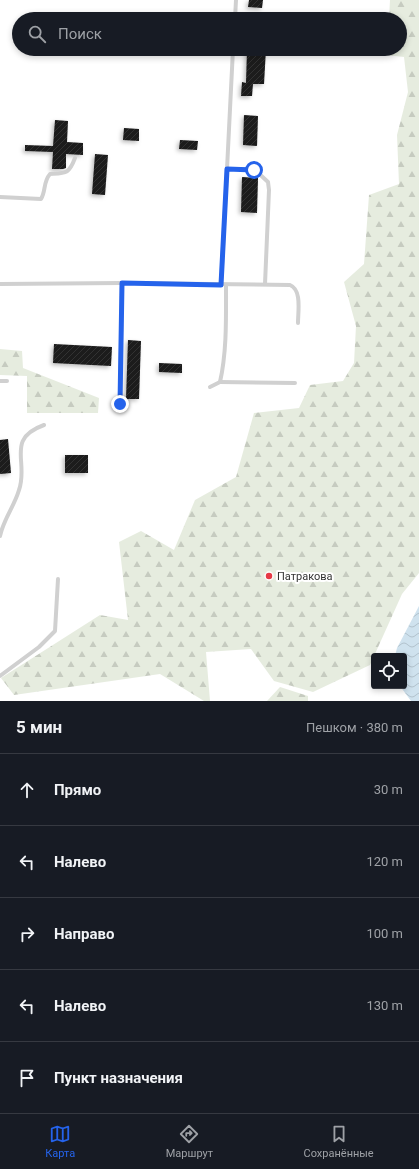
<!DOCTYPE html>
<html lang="ru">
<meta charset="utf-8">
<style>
:root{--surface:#171b24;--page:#242831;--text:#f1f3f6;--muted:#9ea1a6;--line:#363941;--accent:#2563eb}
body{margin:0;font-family:Roboto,sans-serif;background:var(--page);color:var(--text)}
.controls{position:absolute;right:12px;bottom:12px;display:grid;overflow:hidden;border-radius:4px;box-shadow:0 2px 6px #0003}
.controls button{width:36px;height:36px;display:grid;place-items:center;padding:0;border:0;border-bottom:1px solid var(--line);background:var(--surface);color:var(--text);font:20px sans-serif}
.stop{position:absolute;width:12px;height:12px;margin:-9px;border:3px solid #2563eb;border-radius:50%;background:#fff}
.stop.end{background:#2563eb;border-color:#fff;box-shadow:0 1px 4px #0008}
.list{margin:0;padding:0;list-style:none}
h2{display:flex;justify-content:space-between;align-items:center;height:52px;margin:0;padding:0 16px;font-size:17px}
h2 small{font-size:13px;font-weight:400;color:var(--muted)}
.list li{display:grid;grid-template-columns:26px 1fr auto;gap:12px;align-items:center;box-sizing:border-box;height:72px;padding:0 16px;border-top:1px solid var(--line)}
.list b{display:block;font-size:15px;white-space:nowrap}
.list em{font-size:13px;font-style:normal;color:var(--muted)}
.icon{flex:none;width:22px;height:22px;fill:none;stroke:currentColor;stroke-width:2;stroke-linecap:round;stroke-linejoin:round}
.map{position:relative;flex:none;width:419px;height:701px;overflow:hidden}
.search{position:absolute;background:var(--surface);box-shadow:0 2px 6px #0003;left:12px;right:12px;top:12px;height:44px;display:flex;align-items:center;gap:10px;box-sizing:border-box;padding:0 14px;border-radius:22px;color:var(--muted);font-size:15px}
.sheet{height:412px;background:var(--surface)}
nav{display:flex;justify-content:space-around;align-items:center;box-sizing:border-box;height:56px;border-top:1px solid var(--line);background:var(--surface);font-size:11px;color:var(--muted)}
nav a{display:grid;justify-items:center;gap:2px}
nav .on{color:var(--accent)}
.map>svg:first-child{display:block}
.forest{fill:url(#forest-firs)}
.water{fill:url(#water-waves)}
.building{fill:url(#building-hatch);filter:url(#shadow)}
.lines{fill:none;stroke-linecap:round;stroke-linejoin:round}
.lane{stroke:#d0d0d0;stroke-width:4}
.route{stroke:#2563eb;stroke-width:5}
.poi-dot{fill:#e63946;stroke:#fff;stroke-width:1.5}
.labels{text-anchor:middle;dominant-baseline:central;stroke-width:4;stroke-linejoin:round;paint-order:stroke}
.poi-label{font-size:11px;fill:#333;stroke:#fff;text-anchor:start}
</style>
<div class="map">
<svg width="419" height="701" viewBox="0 0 419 701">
<defs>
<pattern id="forest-firs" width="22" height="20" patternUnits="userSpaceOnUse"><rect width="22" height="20" fill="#e6ecdf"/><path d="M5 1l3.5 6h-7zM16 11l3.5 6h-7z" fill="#c6cbc0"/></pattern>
<pattern id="water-waves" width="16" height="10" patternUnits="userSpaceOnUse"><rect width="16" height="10" fill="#cfe2ee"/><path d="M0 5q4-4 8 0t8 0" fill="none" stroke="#b2c2cd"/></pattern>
<pattern id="building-hatch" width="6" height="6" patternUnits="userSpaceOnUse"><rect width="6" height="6" fill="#1a1a1a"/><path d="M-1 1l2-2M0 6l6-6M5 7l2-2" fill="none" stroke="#333"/></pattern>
<filter id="shadow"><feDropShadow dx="-2" dy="2" stdDeviation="2" flood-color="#0004"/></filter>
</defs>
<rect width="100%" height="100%" fill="#fff"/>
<g class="forest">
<polygon points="390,0 419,0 419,573 402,594 370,665 313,692 274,681 251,649 206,652 210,701 204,701 160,674 14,695 1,678 100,615 128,620 119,542 141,531 174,550 195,500 236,477 254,413 299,408 310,385 343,381 354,363 356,326 344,282 364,264 369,195 399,184 397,135 408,92 404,57 386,55 386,49 400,49 400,19 389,19"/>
<polygon points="0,349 22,351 23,368 99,398 98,413 27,413 27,376 0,375"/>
<polygon points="280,687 308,696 308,701 267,701"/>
</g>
<polygon class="water" points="419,606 419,701 411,701 400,686 404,686 404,656 395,656 397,648"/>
<g class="building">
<polygon points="249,0 263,0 262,8 248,7"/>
<polygon points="247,49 266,49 264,84 253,84 252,96 241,96 242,82 246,83"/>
<polygon points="244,115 258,116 257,146 243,145"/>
<polygon points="55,120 68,121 67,142 83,143 83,155 66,154 66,168 63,169 52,169 53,152 25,151 25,145 53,146"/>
<polygon points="124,128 139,129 139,141 123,140"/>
<polygon points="180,140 198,141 197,150 179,149"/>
<polygon points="95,154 108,155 105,195 92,194"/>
<polygon points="242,177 258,178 257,213 241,212"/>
<polygon points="128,340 141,341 139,399 126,399"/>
<polygon points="54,344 112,347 111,366 53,363"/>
<polygon points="159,363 182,364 182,373 159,372"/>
<polygon points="8,439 11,473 0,474 0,440"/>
<rect x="65" y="455" width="23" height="18"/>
</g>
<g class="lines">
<g class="lane">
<polyline points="235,19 236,0"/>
<polyline points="227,169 233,49"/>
<path d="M0 197 41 199C46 191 43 182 50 174 66 173 69 174 75 158"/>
<path d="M0 284 122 283 290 285C302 290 298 311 298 323"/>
<polyline points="221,285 227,169 254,169 268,182 269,190 265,284"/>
<polyline points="0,381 7,381"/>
<polyline points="220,382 295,383"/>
<path d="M210 387 220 382C227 351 226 317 226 285"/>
<polyline points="120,404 122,283"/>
<path d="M0 536C4 518 14 507 19 490 29 462 5 439 44 425"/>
<polyline points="0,676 39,647 55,631 58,579"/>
</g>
</g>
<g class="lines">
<polyline class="route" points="120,404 122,283 221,285 227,169 254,170"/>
</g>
<circle class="poi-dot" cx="269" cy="576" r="4"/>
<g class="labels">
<g class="poi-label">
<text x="277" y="576">Патракова</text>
</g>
</g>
</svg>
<div class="controls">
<button><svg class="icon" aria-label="locate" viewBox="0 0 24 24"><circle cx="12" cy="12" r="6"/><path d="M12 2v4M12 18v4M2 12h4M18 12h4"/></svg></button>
</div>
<div class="stop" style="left:254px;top:170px"></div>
<div class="stop end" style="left:120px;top:404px"></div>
<div class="search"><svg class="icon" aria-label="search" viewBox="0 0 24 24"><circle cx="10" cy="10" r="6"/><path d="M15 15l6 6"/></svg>Поиск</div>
</div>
<section class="sheet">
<h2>5 мин<small>Пешком · 380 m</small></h2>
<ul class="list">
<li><svg class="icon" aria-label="ahead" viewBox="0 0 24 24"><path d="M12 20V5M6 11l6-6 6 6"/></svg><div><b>Прямо</b></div><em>30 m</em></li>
<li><svg class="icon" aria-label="left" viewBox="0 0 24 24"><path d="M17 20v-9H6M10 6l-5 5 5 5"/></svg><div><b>Налево</b></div><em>120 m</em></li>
<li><svg class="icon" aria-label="right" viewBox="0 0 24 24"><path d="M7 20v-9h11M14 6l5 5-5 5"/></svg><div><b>Направо</b></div><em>100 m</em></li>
<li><svg class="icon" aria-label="left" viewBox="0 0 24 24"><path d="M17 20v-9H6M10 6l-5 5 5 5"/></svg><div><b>Налево</b></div><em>130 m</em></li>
<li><svg class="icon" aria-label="arrive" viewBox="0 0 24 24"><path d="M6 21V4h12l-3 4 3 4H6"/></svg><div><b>Пункт назначения</b></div></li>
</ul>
</section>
<nav>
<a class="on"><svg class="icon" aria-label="map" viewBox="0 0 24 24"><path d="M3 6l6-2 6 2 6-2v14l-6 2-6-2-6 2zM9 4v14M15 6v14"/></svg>Карта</a>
<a><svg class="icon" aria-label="directions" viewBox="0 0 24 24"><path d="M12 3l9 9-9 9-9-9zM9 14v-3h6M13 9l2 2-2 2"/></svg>Маршрут</a>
<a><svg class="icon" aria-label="saved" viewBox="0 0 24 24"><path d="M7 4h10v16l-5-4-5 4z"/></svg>Сохранённые</a>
</nav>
